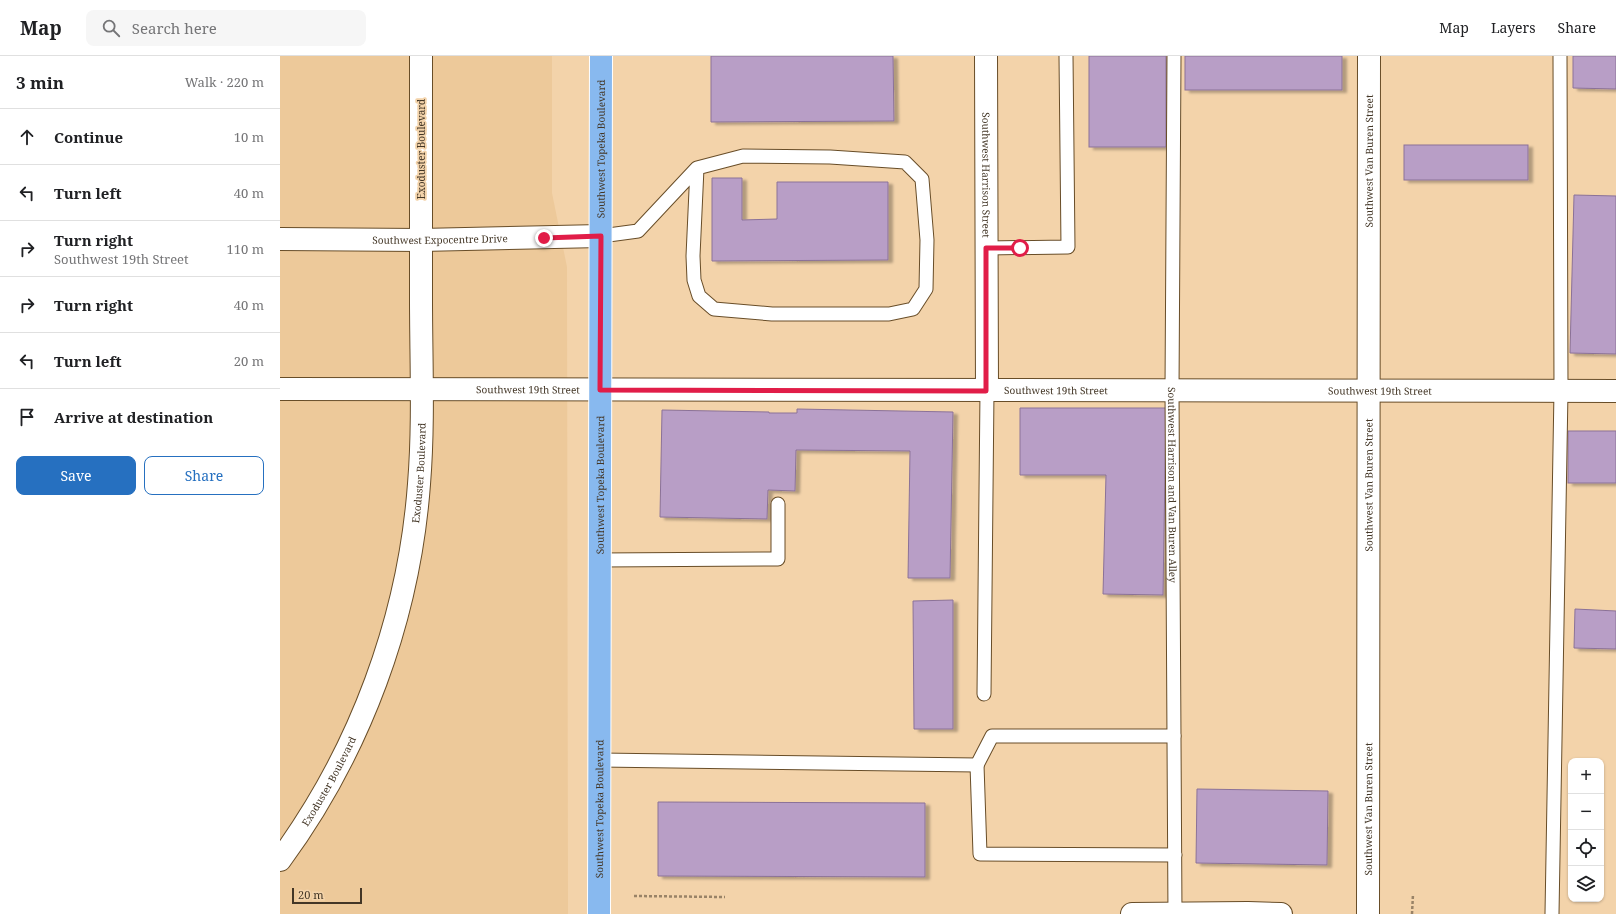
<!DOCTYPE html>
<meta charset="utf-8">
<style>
:root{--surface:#fff;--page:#f6f6f6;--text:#202124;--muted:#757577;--line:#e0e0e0;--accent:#2670c0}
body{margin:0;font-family:"Noto Serif",serif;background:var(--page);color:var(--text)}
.controls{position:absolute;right:12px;bottom:12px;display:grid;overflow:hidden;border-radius:8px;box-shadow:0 1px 3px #0004}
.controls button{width:36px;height:36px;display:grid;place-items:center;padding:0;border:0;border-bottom:1px solid var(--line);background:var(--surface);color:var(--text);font:20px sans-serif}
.scale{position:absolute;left:12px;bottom:10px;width:70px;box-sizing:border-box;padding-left:4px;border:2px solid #433626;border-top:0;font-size:11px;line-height:14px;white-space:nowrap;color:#433626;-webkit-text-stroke:3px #f3d3aa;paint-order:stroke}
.stop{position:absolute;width:12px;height:12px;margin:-9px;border:3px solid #e11d48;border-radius:50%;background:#fff}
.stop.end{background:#e11d48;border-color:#fff;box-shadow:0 1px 4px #0008}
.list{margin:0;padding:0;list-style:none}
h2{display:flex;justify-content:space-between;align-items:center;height:52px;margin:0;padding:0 16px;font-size:17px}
h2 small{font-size:13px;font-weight:400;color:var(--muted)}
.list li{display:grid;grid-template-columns:26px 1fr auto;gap:12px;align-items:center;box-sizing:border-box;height:56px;padding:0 16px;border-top:1px solid var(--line)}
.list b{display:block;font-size:15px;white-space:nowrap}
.list p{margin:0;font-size:13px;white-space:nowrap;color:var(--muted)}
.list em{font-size:13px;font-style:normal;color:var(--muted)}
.actions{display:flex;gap:8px;padding:12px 16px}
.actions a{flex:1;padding:9px 0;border:1px solid var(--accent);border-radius:8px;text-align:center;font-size:14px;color:var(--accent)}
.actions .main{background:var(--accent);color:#fff}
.icon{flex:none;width:22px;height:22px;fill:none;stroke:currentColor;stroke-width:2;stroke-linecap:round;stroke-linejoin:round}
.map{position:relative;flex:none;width:1336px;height:858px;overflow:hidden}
header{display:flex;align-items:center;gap:24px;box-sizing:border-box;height:56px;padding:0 20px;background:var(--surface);border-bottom:1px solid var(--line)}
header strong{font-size:19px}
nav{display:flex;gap:22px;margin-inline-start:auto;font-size:14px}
.search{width:280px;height:36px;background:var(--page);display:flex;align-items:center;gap:10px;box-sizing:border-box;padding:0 14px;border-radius:8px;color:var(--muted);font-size:15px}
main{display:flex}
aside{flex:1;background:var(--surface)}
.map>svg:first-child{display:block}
.built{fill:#edc99a}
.building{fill:#b89ec6;stroke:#8b7298;filter:url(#shadow)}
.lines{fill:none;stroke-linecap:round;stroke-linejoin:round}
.service-casing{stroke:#684d28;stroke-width:15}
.minor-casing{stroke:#684d28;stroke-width:24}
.primary-casing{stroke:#fff;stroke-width:24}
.path{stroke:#998367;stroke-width:2.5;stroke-dasharray:3 2;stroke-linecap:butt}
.service{stroke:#fff;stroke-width:13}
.minor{stroke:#fff;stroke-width:22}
.primary{stroke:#88b9ef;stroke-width:22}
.route{stroke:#e11d48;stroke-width:5}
.labels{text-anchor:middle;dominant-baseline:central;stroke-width:3.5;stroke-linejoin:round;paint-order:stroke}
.street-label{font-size:10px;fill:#433626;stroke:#f3d3aa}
</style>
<header>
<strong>Map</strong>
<div class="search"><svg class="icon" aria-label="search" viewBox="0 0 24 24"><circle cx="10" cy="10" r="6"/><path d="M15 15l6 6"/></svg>Search here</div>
<nav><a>Map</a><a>Layers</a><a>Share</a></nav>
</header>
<main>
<aside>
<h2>3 min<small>Walk · 220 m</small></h2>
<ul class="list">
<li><svg class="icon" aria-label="ahead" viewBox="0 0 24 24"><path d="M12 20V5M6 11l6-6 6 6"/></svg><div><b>Continue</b></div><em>10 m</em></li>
<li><svg class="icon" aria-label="left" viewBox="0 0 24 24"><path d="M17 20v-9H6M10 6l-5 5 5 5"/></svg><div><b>Turn left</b></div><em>40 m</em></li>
<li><svg class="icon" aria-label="right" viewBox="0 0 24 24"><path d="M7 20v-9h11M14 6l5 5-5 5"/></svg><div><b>Turn right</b><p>Southwest 19th Street</p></div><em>110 m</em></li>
<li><svg class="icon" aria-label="right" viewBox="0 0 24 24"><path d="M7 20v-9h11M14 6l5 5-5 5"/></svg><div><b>Turn right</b></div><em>40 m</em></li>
<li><svg class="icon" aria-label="left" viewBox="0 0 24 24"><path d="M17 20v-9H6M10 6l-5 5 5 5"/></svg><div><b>Turn left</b></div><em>20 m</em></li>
<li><svg class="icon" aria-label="arrive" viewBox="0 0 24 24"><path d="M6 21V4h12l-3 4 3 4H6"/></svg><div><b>Arrive at destination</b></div></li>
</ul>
<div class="actions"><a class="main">Save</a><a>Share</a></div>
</aside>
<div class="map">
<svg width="1336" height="858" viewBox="0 0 1336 858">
<defs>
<filter id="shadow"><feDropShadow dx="4.5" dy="2.5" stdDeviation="1" flood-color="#0004"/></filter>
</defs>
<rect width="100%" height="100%" fill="#f3d3aa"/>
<polygon class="built" points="0,0 272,0 272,137 287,211 288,858 0,858"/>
<g class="building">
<polygon points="431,0 613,0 614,65 431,66"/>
<rect x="809" y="0" width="77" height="91"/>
<rect x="905" y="0" width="157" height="34"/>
<polygon points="1293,0 1336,0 1336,33 1293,32"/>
<rect x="1124" y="89" width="124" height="35"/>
<polygon points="432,122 462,122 462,164 497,163 497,126 608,126 608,204 432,205"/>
<polygon points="1294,139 1336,140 1336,298 1290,297"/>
<polygon points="740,352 886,352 883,539 823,538 826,419 740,419"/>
<polygon points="517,353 673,356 670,522 628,522 630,395 516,394 515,435 488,434 487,463 380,461 382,354 489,356 489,357 517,357"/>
<rect x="1288" y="375" width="48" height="52"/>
<polygon points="673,544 673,673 634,673 633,545"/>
<polygon points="1295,553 1336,555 1336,593 1294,592"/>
<polygon points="917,733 1048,735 1047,809 916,807"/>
<polygon points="378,746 645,747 645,821 378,820"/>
</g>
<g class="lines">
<defs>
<g id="service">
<path id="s1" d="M894 0 892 335 895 858"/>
<polyline points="321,180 358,175 417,112 463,100 550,101 625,106 642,123 647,184 646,233 633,253 609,258 492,258 434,253 419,240 414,224 413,200 417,112"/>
<polyline points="707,192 788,191 786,0"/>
<polyline points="320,504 498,503 498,448"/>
<polyline points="704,638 707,335"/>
<polyline points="320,704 697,709 712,680 894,680"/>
<polyline points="697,709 700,798 895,799"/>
<polyline points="1272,858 1281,335 1280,0"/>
</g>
<g id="minor">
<path id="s2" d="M706 0 707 335"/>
<path id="s3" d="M0 183 141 184 321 180"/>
<path id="s4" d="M0 333 1336 335"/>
<path id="s5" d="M0 804C80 695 129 563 139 428 144 367 141 304 141 243 141 162 141 81 141 0"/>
<polyline points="852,858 968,857 1001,858"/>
<path id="s6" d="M1088 858 1089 0"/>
</g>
<g id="primary">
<path id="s7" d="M319 858 321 0"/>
</g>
</defs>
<use href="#service" class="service-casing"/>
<use href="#minor" class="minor-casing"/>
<use href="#primary" class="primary-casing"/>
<g class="path">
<polyline points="354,840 445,841"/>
<polyline points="1132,858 1133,838"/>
</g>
<use href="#service" class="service"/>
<use href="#minor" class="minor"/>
<use href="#primary" class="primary"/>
</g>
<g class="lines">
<polyline class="route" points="264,182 321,180 320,334 706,335 706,192 740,192"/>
</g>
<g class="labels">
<g class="street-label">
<text transform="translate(141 93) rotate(-90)">Exoduster Boulevard</text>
<text stroke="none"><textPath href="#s7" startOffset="765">Southwest Topeka Boulevard</textPath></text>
<text stroke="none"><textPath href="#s6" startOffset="753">Southwest Van Buren Street</textPath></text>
<text stroke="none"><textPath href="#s2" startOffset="119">Southwest Harrison Street</textPath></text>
<text stroke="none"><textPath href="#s3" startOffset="160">Southwest Expocentre Drive</textPath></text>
<text stroke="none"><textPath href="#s4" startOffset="248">Southwest 19th Street</textPath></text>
<text stroke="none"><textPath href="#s4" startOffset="776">Southwest 19th Street</textPath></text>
<text stroke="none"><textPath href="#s4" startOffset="1100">Southwest 19th Street</textPath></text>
<text stroke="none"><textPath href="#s5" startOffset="417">Exoduster Boulevard</textPath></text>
<text stroke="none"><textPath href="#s7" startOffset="429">Southwest Topeka Boulevard</textPath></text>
<text stroke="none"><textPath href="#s1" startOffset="429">Southwest Harrison and Van Buren Alley</textPath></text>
<text stroke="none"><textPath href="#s6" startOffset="429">Southwest Van Buren Street</textPath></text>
<text stroke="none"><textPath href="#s5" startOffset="93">Exoduster Boulevard</textPath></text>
<text stroke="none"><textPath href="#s7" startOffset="105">Southwest Topeka Boulevard</textPath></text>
<text stroke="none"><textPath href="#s6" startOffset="105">Southwest Van Buren Street</textPath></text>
</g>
</g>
</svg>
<div class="controls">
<button>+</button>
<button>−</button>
<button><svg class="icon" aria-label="locate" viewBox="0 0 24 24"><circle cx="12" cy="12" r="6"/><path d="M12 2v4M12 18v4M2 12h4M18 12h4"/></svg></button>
<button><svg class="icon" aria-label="layers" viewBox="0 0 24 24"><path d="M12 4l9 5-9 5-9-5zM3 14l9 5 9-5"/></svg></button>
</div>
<div class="scale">20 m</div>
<div class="stop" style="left:740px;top:192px"></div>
<div class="stop end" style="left:264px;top:182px"></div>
</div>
</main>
